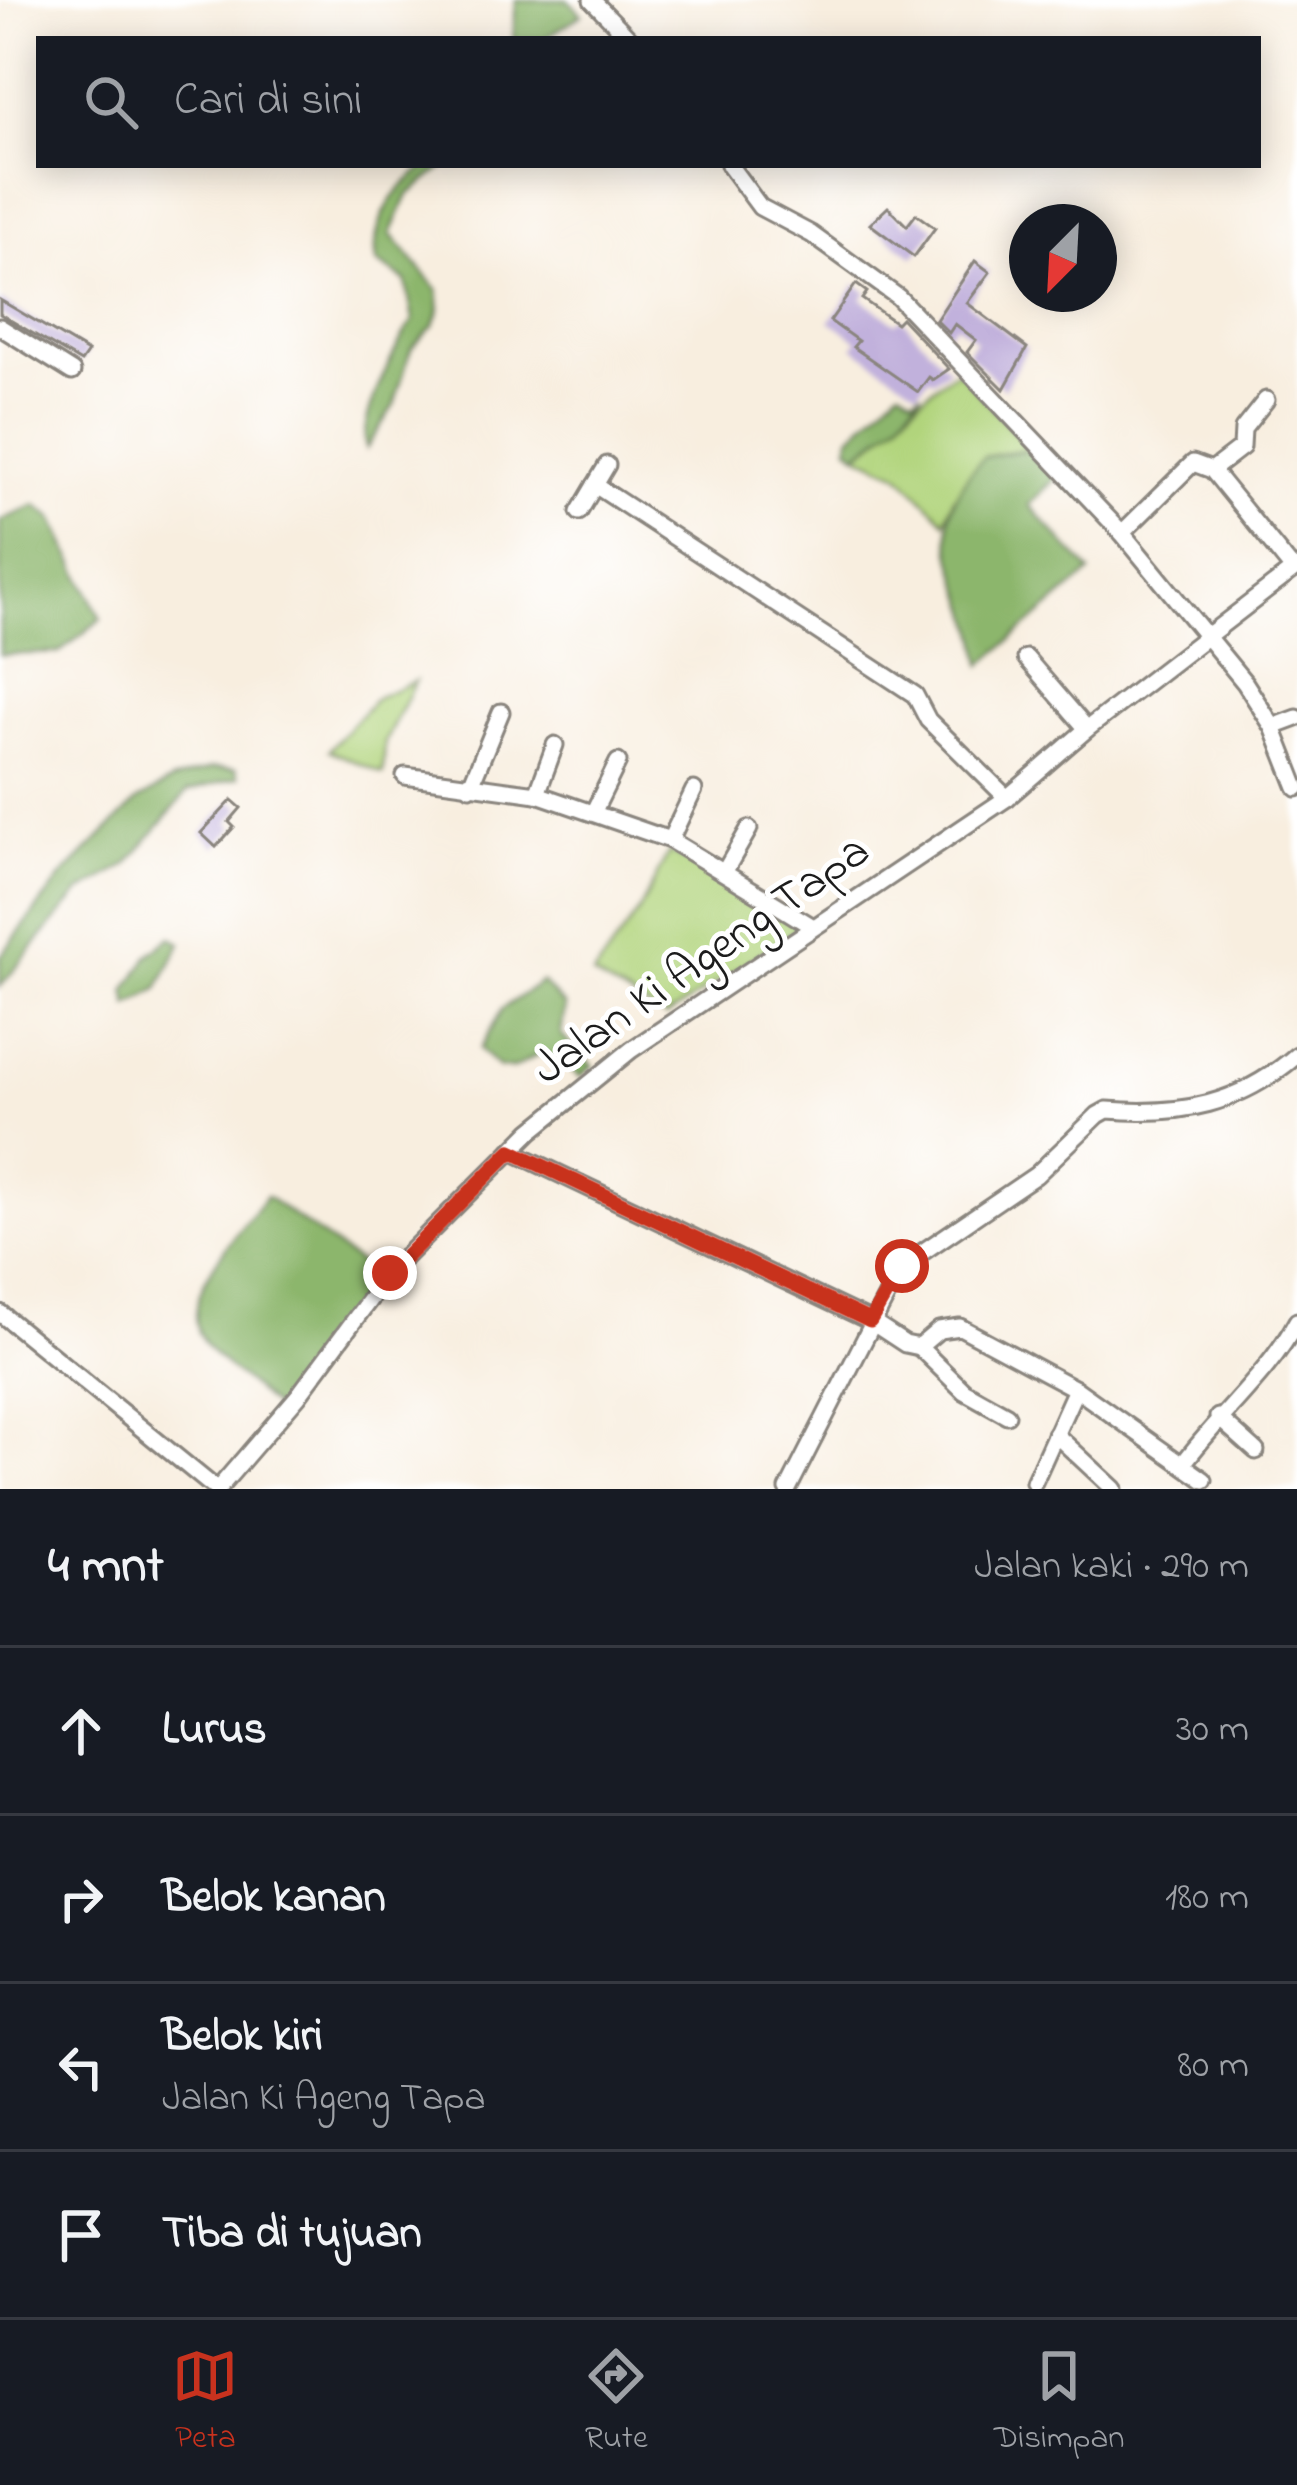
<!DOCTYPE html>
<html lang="id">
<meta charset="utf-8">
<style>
:root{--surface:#171b24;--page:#242831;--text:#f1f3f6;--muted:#9ea1a6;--line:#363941;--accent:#c8321e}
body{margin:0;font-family:"Indie Flower",sans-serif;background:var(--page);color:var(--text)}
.compass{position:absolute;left:1009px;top:204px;width:108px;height:108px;border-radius:50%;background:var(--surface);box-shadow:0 6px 30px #0003;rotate:204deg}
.stop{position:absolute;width:36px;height:36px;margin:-27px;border:9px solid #c8321e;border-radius:50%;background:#fff}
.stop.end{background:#c8321e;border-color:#fff;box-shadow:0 3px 12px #0008}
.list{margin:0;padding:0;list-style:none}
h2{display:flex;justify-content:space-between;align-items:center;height:156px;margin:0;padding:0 48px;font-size:51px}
h2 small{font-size:39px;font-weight:400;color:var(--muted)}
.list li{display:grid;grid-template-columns:78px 1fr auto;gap:36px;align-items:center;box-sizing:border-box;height:168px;padding:0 48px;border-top:3px solid var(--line)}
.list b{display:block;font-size:45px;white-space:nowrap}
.list p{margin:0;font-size:39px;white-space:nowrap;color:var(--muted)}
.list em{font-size:39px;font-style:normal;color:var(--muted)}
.icon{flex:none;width:66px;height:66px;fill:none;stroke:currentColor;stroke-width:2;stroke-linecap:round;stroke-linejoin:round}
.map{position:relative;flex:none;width:1297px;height:1489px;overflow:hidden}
.search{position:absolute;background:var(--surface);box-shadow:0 6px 30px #0003;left:36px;right:36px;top:36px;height:132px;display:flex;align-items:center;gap:30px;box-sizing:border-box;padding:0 42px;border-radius:0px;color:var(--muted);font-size:45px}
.sheet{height:828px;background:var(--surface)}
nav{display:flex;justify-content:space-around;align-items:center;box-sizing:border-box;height:168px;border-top:3px solid var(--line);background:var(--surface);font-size:33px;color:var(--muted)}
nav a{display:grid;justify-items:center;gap:6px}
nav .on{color:var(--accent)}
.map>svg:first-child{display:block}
.green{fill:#b1d47c;stroke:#66784c;stroke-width:3}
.forest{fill:#8cb66c;stroke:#546944;stroke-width:3}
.building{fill:#c1b1dc}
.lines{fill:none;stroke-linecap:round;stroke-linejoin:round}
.minor-casing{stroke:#8a857e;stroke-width:21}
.minor{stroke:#fff;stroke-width:15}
.route{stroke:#c8321e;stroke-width:15}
.labels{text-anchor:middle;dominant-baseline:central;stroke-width:10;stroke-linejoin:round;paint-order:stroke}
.street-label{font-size:48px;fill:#1c1c1c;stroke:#fff}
</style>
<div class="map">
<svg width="1297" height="1489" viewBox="0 0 1297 1489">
<rect width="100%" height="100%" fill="#fff"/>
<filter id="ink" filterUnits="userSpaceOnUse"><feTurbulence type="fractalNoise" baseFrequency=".00833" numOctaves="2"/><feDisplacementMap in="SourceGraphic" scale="24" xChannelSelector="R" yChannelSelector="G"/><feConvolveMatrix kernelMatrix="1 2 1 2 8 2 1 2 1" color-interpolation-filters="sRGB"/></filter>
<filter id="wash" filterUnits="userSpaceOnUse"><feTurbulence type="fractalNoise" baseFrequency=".004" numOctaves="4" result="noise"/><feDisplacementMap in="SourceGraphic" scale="48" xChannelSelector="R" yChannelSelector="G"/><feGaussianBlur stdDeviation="2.7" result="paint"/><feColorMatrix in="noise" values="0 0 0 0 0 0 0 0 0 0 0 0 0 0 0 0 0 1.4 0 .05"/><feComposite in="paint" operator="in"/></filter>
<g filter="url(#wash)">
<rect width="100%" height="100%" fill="#f8eedf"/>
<g class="green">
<path d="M957 370 1030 449 1003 453 954 497 945 521 899 474 857 454C895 429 919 394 957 370Z"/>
<polygon points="415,681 385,742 383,774 329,750 377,697"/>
<polygon points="669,852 801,926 666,1017 593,976 639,911"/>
</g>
<g class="forest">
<polygon points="516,0 569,0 582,15 543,39 513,39"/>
<path d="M430 165H447L408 195 391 234 438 290 440 309 434 325 411 349 394 405 366 449C357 421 396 345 413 321L406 281 377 262C370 221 396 185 430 165Z"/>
<polygon points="900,388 913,397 922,392 898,422 857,454 849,447 850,437"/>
<path d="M1030 449 1056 478 1029 505 1091 572 982 665C976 584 909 531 984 457Z"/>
<polygon points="36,505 53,518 101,619 59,653 0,655 0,521"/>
<polygon points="213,768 236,769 239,777 187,792 127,865 79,893 0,987 0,957 62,876 136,802 171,781"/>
<polygon points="171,937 181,943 158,989 129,1006 126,991 149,955"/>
<polygon points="541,982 565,1006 561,1035 593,1066 579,1077 561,1059 542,1052 514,1068 499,1068 480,1049 502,1009"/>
<path d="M266 1196 377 1276 277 1411C256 1387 228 1371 208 1348 168 1301 239 1234 266 1196Z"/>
</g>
<g id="blocks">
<g class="building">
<polygon points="888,207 907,226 916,214 935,228 914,257 870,224"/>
<polygon points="975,261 990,272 967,303 1027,348 1004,389 967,352 976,340 955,324 949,333 936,320"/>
<polygon points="856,284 867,292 862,299 896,323 901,318 949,369 933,380 929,377 918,392 853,347 858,341 830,321"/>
<polygon points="0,300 88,352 81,362 0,314"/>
<polygon points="232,800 241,808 229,822 234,827 216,847 201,833"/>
</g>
</g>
</g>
<g filter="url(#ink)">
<use href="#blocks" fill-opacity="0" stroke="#8a857e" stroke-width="3"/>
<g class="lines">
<defs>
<g id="minor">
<polyline points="592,0 630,39"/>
<polyline points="729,165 760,207 811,234 898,297 1122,533 1245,683 1273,727 1297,788"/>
<polyline points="0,327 72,372"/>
<polyline points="1212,470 1242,447 1243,429 1266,400"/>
<polyline points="595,485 915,695 928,720 1007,798"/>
<polyline points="579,512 607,465"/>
<polyline points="1122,533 1193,463 1212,470 1293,570"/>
<polyline points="1026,658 1087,729"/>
<polyline points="1273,727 1297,718"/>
<polyline points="405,776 537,794 670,840 813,927"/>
<polyline points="470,787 501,712"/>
<polyline points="537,794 555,745"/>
<polyline points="593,813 618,762"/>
<polyline points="670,840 694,790"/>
<polyline points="726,869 749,829"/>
<polyline points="511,1151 870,1321 905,1344 919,1347 939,1330 960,1327 1076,1389 1204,1480"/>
<polyline points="0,1313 216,1489"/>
<polyline points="919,1347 964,1391 1007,1415"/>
<polyline points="1218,1417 1256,1451"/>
<polyline points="1055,1434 1114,1489"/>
<path d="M1183 1464C1219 1415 1269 1374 1297 1321"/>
<polyline points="1034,1482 1076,1389"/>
<polyline points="218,1489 298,1396 390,1272 531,1131 631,1050 1007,798 1087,729 1297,567"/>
<path d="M788 1489 902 1266 1036 1175 1098 1115 1107 1110C1182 1116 1239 1105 1297 1055"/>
</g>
</defs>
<use href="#minor" class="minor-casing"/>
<use href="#minor" class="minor"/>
</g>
</g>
<g class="lines" filter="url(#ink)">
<polyline class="route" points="390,1273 511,1151 870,1321 902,1266"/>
</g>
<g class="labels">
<g class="street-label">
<text transform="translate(702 961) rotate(-35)">Jalan Ki Ageng Tapa</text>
</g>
</g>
</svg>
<svg class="compass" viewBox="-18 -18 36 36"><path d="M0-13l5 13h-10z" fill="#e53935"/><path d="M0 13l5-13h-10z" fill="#9ea1a6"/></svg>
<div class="stop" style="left:902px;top:1266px"></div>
<div class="stop end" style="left:390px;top:1273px"></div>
<div class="search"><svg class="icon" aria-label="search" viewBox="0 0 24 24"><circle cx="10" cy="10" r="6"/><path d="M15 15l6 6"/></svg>Cari di sini</div>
</div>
<section class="sheet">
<h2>4 mnt<small>Jalan kaki · 290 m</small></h2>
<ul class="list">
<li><svg class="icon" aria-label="ahead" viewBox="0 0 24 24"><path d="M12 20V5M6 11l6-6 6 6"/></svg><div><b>Lurus</b></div><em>30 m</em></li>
<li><svg class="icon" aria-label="right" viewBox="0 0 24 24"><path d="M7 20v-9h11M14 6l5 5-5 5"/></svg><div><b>Belok kanan</b></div><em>180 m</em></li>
<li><svg class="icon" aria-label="left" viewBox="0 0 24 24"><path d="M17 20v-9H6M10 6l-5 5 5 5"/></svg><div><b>Belok kiri</b><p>Jalan Ki Ageng Tapa</p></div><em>80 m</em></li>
<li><svg class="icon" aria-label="arrive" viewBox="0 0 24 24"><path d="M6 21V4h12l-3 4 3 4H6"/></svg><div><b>Tiba di tujuan</b></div></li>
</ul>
</section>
<nav>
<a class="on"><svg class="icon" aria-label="map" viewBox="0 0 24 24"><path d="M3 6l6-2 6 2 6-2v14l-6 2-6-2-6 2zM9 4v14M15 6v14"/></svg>Peta</a>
<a><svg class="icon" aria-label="directions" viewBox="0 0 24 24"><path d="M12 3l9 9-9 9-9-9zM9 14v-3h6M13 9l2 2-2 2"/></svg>Rute</a>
<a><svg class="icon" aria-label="saved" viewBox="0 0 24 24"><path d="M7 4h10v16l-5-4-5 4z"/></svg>Disimpan</a>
</nav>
